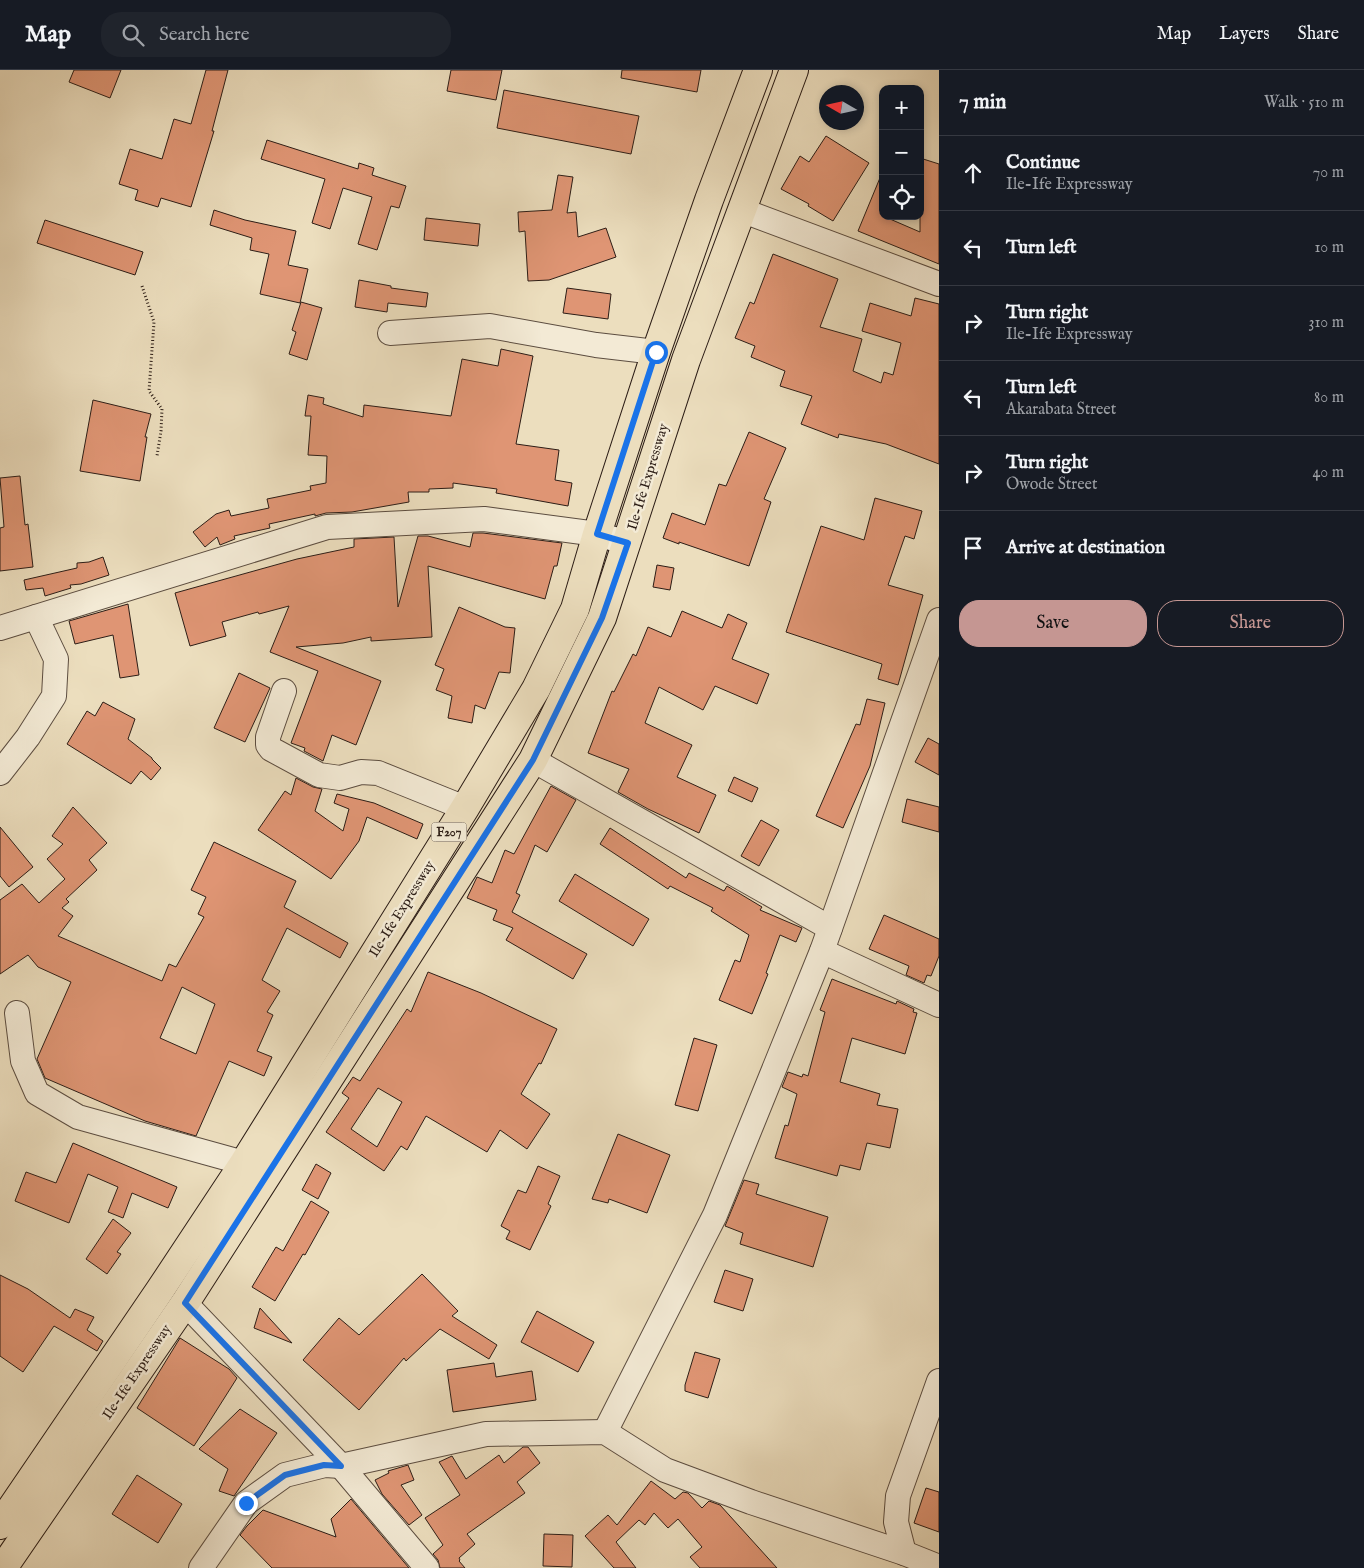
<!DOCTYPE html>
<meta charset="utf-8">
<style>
:root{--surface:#171b24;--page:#20242c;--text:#f1f3f6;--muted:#9ea1a6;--line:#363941;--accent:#c59692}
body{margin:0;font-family:"IM FELL English",serif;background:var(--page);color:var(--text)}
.controls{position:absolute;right:15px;top:15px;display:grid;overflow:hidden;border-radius:10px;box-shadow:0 2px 8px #0003}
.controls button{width:45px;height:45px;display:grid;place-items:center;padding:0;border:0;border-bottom:1px solid var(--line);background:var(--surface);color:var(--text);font:25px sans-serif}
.compass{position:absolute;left:819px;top:15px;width:45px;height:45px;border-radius:50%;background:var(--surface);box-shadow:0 2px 8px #0003;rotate:279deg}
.stop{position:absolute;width:15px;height:15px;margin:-11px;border:4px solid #1a73e8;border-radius:50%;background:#fff}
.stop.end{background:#1a73e8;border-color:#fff;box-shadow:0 1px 5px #0008}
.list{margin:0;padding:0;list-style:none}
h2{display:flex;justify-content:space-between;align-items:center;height:65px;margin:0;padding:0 20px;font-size:21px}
h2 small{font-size:16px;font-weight:400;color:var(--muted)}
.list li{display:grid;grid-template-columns:32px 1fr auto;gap:15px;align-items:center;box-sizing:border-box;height:75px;padding:0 20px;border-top:1px solid var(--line)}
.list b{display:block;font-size:19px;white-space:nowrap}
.list p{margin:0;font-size:16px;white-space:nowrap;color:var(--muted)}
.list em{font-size:16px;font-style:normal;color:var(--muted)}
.actions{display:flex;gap:10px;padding:15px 20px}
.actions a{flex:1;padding:11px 0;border:1px solid var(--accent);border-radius:20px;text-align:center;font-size:18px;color:var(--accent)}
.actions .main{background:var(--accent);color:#111}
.icon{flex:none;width:28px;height:28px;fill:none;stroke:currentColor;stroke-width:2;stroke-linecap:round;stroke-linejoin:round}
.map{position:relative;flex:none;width:939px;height:1498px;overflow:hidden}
header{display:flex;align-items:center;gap:30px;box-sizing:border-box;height:70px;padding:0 25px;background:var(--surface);border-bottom:1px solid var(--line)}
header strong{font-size:24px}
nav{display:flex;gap:28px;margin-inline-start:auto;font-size:18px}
.search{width:350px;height:45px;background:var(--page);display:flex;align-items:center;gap:12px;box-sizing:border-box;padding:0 18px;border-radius:20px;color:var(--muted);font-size:19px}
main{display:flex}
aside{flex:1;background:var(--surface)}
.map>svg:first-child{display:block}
.building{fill:#df9574;stroke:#2c1d16;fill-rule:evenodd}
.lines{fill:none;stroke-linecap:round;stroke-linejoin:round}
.minor-casing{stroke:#5c4d40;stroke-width:26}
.major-casing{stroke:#2c1d16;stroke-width:30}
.path{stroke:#2c1d16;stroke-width:3;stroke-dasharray:1 2.5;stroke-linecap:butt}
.minor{stroke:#f3ead5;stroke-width:24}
.major{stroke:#ecdebe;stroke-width:28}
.route{stroke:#1a73e8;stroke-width:6}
.labels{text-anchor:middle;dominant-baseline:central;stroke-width:5;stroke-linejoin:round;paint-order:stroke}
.shield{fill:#f3ead5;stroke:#685a4f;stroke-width:1}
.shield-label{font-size:12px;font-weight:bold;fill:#2c1d16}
.street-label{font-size:14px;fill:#2c1d16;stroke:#f3ead5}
</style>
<header>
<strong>Map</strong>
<div class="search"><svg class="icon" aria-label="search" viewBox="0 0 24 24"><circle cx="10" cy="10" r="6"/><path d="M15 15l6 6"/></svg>Search here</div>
<nav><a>Map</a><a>Layers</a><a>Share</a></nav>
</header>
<main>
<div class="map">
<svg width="939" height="1498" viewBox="0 0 939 1498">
<rect width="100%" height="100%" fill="#ecdebe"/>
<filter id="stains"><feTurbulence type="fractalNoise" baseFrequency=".004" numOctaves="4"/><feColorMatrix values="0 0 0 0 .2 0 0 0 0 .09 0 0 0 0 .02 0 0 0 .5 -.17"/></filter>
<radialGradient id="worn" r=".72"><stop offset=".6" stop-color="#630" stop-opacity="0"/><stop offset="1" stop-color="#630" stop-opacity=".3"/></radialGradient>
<g class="building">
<polygon points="74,0 121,0 110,28 69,12"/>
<polygon points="206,0 228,0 212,61 214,61 191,137 161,128 158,137 135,130 138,120 119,114 130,79 162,89 174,49 191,54"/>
<polygon points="451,0 502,0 496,30 447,21"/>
<polygon points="622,0 701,0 697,22 621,8"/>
<polygon points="504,20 639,46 631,84 497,58"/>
<polygon points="826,66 869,93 833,151 808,136 809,134 781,119 800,86 809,92"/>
<polygon points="267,70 358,99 359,93 374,98 372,105 406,116 399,138 391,136 377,180 358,174 372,127 343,118 330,159 312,153 325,109 261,89"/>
<polygon points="920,88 939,94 939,194 858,161 882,103 883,146 920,162"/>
<polygon points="558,105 573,107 567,143 576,142 578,167 606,158 616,187 549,210 528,211 525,161 519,162 518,142 552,140"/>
<polygon points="214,140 245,150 296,161 288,195 308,199 300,233 260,224 269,184 250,180 252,168 210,155"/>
<polygon points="426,148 480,154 478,176 424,170"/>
<polygon points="45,150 143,182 135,205 37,173"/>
<polygon points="773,184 838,209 820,257 862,269 853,301 881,313 884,302 893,305 901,273 862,261 870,233 911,246 915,228 939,234 939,394 886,374 839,364 838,368 801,354 812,326 780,316 785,301 751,287 755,276 735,268 750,232 754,234"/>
<polygon points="359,210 391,216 391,218 428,223 426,237 388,233 387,242 355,237"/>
<polygon points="567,218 611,224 608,249 563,243"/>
<polygon points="301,232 322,238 307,290 289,284 296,262 292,260"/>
<polygon points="501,279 533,286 516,374 559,380 555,410 572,413 568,436 496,423 497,419 453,413 453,418 429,419 429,422 408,422 409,432 352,442 326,443 315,446 315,444 269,454 270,458 234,466 235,469 220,475 217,467 205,477 193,462 216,444 229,440 231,446 269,438 267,429 311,420 310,416 326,413 327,386 308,385 311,346 305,346 308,325 324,328 323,334 363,347 364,335 451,346 462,289 498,296"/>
<polygon points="93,330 151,344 145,367 147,367 140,411 80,401"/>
<polygon points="749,362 786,378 764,429 771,432 749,496 679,472 679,474 663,468 672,443 705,455 719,414 726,416"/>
<polygon points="20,406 25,455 28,454 33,497 0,501 0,458 4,457 0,408"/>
<polygon points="875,428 922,441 914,469 905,466 888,515 923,525 898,615 878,609 882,594 786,562 821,456 864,470"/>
<polygon points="473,463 483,463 562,473 557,496 554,496 545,529 428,496 432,567 371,571 371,567 343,573 296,577 381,611 356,675 332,665 323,691 304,681 305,678 291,673 318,601 270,582 289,536 259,544 258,542 222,552 226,566 190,576 175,523 297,489 354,477 354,469 394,467 398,537 418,466 428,466 470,477"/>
<polygon points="103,487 109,505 81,514 70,515 71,518 45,526 43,518 26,520 24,510 77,498 77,493 89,492"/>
<polygon points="657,495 674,498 670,520 653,517"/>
<polygon points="128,534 139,605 120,608 113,565 75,574 69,551"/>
<polygon points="459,537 505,557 515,558 510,603 499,602 485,639 475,635 472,653 448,648 452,626 436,620 444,599 435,595"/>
<polygon points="682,541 722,558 728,544 747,553 732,589 769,604 757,634 715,616 703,640 659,617 645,653 692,675 677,707 716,725 699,763 648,739 618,722 629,699 588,683 612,621 614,622 633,584 636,586 648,557 671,567"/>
<polygon points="239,603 270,618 245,672 214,658"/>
<polygon points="867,629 885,633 870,696 843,758 816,746 856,654 860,655"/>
<polygon points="103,632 135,649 128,669 152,688 152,689 161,698 151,710 141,701 131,714 67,674 87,641 95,646"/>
<polygon points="928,668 939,674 939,705 915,692"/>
<polygon points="734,707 758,718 752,732 728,721"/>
<polygon points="296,708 313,717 322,719 315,741 343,761 349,739 334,733 337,724 374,733 423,754 417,769 367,747 359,771 331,809 258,760 285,721 291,725"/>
<polygon points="551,716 576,730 547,782 535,775 516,823 520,825 512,842 587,884 573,909 506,870 513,858 493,850 497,840 467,828 477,807 492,813 505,780 514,784"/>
<polygon points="907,729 939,737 939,762 902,752"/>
<path d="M73 737 107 773 89 790 97 800 66 829 69 832 62 838 73 846 58 866 162 911 169 894 176 897 204 847 198 844 206 827 191 820 214 772 296 811 284 837 348 873 340 888 287 858 262 910 280 921 267 942 273 945 257 981 272 987 264 1006 229 991 196 1066 145 1051 45 1008 37 989 71 912 38 897 28 885 0 904V830L22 814 39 833 65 809 47 789 63 774 52 766ZM182 917 215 934 196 984 160 968Z"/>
<polygon points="761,750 779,760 759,796 741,786"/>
<polygon points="0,757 33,797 9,817 0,806"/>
<polygon points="610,758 686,808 689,803 724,821 727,816 762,837 760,840 802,858 796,872 780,865 766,903 768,904 752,944 719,930 735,890 740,892 749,865 711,841 713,838 670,816 668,819 600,774"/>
<polygon points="575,804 649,849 633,876 559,831"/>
<polygon points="884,845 939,869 939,886 931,906 927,905 924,913 906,905 909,896 869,879"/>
<path d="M428 902 481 923 557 959 541 994 539 993 521 1024 550 1044 527 1079 500 1060 487 1082 426 1046 407 1080 401 1076 384 1101 326 1062 349 1028 342 1023 353 1007 360 1011 407 939 411 942ZM378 1018 402 1032 377 1077 351 1059Z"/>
<polygon points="832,909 896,934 897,931 914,939 913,942 917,943 905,984 852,968 840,1012 880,1024 877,1035 898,1039 890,1078 867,1073 860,1100 840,1095 837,1106 775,1088 785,1055 788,1056 797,1024 782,1017 788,1002 802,1007 803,1004 808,1006 825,942 820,940"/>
<polygon points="694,968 717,975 698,1041 675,1035"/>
<polygon points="618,1064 670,1085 647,1143 609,1129 608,1133 592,1129"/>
<polygon points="73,1073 177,1117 168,1138 132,1123 123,1148 108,1142 118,1117 88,1104 69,1153 15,1131 26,1102 56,1113"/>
<polygon points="316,1094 331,1103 318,1129 302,1120"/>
<polygon points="538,1096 560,1106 548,1134 551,1136 530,1180 506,1169 510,1161 501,1156 518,1120 526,1123"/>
<polygon points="744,1110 759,1114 756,1124 828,1147 813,1197 740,1174 743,1163 725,1156"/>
<polygon points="311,1131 329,1142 305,1185 303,1184 275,1231 252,1217 276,1177 283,1181"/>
<polygon points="113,1149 131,1163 117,1182 121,1184 107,1204 86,1189"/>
<polygon points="725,1200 753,1209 743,1241 714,1232"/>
<polygon points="422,1204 458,1241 452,1246 497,1275 489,1289 440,1259 406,1291 404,1288 359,1340 303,1290 339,1248 359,1265"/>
<polygon points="0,1205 28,1219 70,1248 75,1239 94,1247 87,1260 103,1271 97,1281 54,1256 23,1302 0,1286"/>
<polygon points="260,1238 292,1273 254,1258"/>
<polygon points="537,1241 594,1272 578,1302 521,1272"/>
<polygon points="180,1268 229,1299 237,1308 194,1376 137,1338"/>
<polygon points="695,1282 720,1289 708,1328 685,1321 685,1315"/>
<polygon points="494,1293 496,1307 532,1301 536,1330 453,1342 447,1300"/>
<polygon points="240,1339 277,1363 234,1426 219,1421 228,1399 199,1379"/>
<polygon points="523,1377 528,1377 540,1393 517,1412 525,1423 467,1464 475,1474 459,1488 460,1490 459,1491 465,1498 440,1498 438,1490 433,1484 443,1475 425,1448 460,1425 439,1392 452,1386 466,1409 499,1385 504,1393"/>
<polygon points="408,1395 414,1410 401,1415 422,1445 409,1455 382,1424 375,1410 389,1403 388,1401"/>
<polygon points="137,1405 182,1434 158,1473 112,1444"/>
<polygon points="651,1411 675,1429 683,1422 688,1423 702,1438 709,1431 720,1435 777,1498 700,1498 690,1487 702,1477 678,1449 668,1458 654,1443 645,1455 639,1450 616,1472 636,1498 614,1498 585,1466 608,1445 617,1455"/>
<polygon points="926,1418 939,1422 939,1462 914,1453"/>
<polygon points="351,1429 409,1498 272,1498 240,1465 247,1456 263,1440 336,1467 331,1449"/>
<polygon points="544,1464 573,1465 572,1497 543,1496"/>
</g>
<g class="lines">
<defs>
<g id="minor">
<polyline points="741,140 939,214"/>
<polyline points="390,263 490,256 596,275 656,282"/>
<polyline points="0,558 327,457 484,449 597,464 628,473"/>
<polyline points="284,621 268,667 268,675 271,679 319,705 340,708 361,702 378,703 465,738"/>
<polyline points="533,690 830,858"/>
<polyline points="0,703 28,667 54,626 56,589 36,547"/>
<polyline points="822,881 939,935"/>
<polyline points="17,943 23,991 37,1023 78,1047 244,1093"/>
<polyline points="185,1233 341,1396 427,1498"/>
<polyline points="605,1362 715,1145 822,881 939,550"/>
<polyline points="904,1483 896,1452 898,1426 939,1311"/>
<polyline points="201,1498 246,1433 285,1405 325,1395 341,1396 486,1364 605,1362 665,1400 751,1432 904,1483 939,1497"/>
</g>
<g id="major">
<polyline points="0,1455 160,1220 244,1093 465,738 536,619 575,539 597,464 656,282 709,130 758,0"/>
<polyline points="3,1498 185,1233 533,690 602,548 686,290 794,0"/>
</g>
</defs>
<use href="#minor" class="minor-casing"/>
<use href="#major" class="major-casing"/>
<polyline class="path" points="142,216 154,252 149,321 162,339 161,361 157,386"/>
<use href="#minor" class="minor"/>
<use href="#major" class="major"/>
</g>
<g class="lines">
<polyline class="route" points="246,1433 285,1405 324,1395 341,1396 185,1233 533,690 602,548 628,473 597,464 656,282"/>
</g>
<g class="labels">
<rect class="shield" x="431.5" y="752.5" width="35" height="19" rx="4"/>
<g class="shield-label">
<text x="449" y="762">F207</text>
</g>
<g class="street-label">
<text transform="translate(648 407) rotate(-73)">Ile-Ife Expressway</text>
<text transform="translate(402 839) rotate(-58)">Ile-Ife Expressway</text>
<text transform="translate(137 1302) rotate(-56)">Ile-Ife Expressway</text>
</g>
</g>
<rect width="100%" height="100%" filter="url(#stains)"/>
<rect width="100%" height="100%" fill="url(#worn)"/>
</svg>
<div class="controls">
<button>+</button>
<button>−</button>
<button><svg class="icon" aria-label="locate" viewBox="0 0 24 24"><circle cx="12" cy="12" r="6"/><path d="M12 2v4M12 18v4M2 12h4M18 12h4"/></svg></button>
</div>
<svg class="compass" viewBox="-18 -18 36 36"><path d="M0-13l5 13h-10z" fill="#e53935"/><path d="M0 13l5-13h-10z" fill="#9ea1a6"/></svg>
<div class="stop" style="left:656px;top:282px"></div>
<div class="stop end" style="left:246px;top:1433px"></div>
</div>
<aside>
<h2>7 min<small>Walk · 510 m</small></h2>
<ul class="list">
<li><svg class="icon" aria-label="ahead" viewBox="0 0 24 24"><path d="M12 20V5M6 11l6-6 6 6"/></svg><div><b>Continue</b><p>Ile-Ife Expressway</p></div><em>70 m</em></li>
<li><svg class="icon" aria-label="left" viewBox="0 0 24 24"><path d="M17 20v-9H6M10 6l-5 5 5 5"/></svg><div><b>Turn left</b></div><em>10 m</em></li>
<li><svg class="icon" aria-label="right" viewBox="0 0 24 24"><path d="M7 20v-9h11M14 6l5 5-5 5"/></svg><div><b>Turn right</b><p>Ile-Ife Expressway</p></div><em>310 m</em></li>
<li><svg class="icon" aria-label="left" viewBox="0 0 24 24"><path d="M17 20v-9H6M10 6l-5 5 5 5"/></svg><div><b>Turn left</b><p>Akarabata Street</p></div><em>80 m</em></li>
<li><svg class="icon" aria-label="right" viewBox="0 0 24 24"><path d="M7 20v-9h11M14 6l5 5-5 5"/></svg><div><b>Turn right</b><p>Owode Street</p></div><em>40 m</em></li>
<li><svg class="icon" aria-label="arrive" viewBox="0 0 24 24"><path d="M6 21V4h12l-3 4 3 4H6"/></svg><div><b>Arrive at destination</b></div></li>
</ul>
<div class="actions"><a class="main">Save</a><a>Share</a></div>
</aside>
</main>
